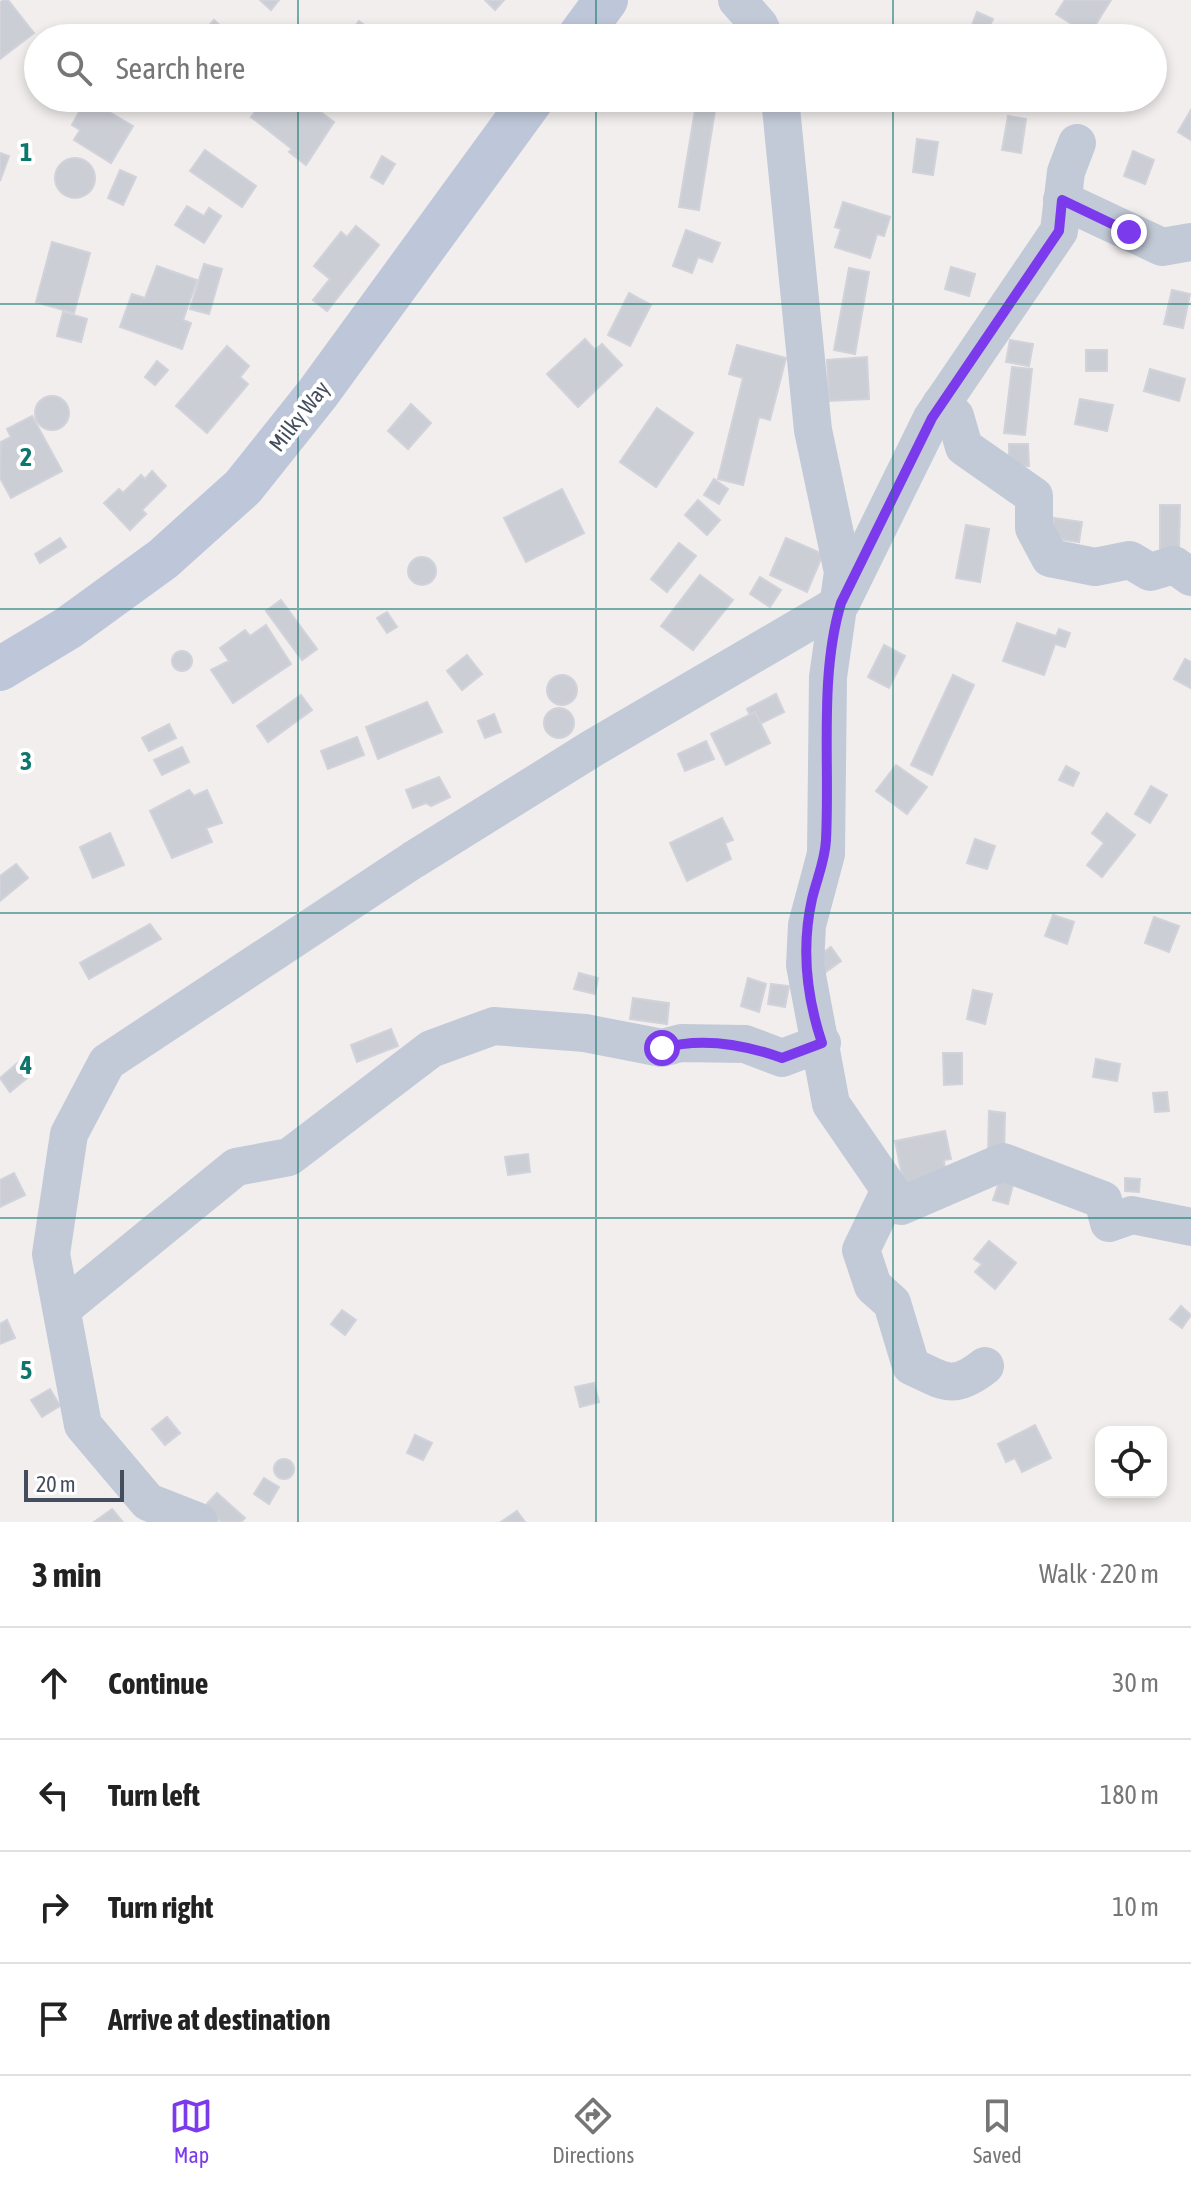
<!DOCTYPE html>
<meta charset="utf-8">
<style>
:root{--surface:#fff;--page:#f6f6f6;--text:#222;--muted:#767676;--line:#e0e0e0;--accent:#7c3aed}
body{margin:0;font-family:"Asap Condensed",sans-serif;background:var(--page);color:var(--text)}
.controls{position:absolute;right:24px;bottom:24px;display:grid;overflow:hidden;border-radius:16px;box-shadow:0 4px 12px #0003}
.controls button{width:72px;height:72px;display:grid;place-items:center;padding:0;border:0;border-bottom:2px solid var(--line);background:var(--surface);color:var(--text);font:40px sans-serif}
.scale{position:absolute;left:24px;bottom:20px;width:100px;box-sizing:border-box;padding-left:8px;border:4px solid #444d5d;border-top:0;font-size:22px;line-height:28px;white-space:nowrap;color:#444d5d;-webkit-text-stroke:6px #fff;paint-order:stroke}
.stop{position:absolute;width:24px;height:24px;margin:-18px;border:6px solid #7c3aed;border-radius:50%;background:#fff}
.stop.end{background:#7c3aed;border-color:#fff;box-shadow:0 2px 8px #0008}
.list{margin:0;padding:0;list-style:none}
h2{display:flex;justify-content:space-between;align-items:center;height:104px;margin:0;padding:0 32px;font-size:34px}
h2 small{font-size:26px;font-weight:400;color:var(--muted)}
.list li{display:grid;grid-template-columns:52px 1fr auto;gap:24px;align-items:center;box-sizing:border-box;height:112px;padding:0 32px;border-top:2px solid var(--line)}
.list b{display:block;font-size:30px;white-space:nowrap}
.list em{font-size:26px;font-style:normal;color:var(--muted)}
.icon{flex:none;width:44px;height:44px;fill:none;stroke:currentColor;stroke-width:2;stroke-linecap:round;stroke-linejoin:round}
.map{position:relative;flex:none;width:1191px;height:1522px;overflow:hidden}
.search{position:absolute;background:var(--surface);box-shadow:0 4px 12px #0003;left:24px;right:24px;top:24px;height:88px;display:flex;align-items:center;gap:20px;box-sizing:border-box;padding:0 28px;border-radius:44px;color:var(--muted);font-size:30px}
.sheet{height:552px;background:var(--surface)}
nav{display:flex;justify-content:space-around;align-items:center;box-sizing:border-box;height:112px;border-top:2px solid var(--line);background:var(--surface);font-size:22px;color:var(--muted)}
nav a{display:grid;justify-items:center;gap:4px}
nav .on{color:var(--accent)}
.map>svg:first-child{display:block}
.building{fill:#ccced6;stroke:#d1d2da;stroke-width:2}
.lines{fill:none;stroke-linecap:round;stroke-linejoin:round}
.street{stroke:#c2cad7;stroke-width:38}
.secondary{stroke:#bec7d9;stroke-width:44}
.route{stroke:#7c3aed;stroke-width:10}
.grid{fill:none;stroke:#0f766e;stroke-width:2;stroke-opacity:0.55}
.labels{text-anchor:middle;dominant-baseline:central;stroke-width:8;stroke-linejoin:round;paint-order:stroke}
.street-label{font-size:22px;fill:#444d5d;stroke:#fff}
.grid-label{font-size:26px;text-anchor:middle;font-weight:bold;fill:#0f766e;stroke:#fff;stroke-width:8;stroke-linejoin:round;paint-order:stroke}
</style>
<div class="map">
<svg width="1191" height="1522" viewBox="0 0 1191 1522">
<rect width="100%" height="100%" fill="#f1eeed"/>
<g class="building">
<polygon points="3,0 8,0 34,33 0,59 0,3"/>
<polygon points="260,0 279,0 271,10"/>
<polygon points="485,0 504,0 495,10"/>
<polygon points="1065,0 1111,0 1089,35 1056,14"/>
<polygon points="977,12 993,19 984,38 967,38"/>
<polygon points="214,20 231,35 228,38 198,38"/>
<polygon points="359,21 382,38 346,38"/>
<polygon points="691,26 713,30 712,38 689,38"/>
<polygon points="420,30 433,38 415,38"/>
<polygon points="118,98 146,98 130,105"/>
<polygon points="266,98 296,98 301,101 303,99 334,122 306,165 289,152 292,149 251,117"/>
<polygon points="697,98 717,98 699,210 679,207"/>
<polygon points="790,98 837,98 837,104 790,102"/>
<polygon points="83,105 94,112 99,106 133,126 111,163 74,140 80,130 72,125"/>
<polygon points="1191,110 1191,140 1178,132"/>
<polygon points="1008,116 1026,119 1021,153 1002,150"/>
<polygon points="917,139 938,142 933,175 913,172"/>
<polygon points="205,150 256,186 242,207 190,171"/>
<polygon points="1133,151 1154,160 1145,184 1124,176"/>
<polygon points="0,153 9,156 0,181"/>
<polygon points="382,156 395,164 383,184 371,177"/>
<circle cx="75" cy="178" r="20"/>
<polygon points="120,170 136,177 123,205 108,198"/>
<polygon points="843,202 890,217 884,236 877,234 870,258 835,247 841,229 835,227"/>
<polygon points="187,206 204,216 209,208 221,216 204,243 175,225"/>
<polygon points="356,226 379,245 327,311 313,300 330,279 314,266 341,232 347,237"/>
<polygon points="686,230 720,243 712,262 698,257 692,273 673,266"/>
<polygon points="52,242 90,253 74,313 36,302"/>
<polygon points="204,264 222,269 209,314 190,309"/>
<polygon points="157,266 197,280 183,320 191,323 182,349 120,327 132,294 145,298"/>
<polygon points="951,267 975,274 969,296 945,289"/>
<polygon points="849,268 869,272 855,354 834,350"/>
<polygon points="1172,290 1190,294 1183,328 1164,324"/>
<polygon points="629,293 651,305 630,346 608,335"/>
<polygon points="63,312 87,319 81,342 57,336"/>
<polygon points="585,339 595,350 602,344 622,365 578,407 547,374"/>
<polygon points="1010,340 1033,344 1029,366 1006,362"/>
<polygon points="737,345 786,358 770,420 759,417 743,485 718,479 743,378 729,374"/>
<polygon points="227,346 249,366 240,377 248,384 207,433 176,406"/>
<rect x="1086" y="350" width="21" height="21"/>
<polygon points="867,357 869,399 829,401 827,360"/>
<polygon points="157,361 168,370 155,385 145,377"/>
<polygon points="1012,367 1032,369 1025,435 1004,433"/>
<polygon points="1150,369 1185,379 1179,401 1144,391"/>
<circle cx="52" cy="413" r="17"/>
<polygon points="1080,399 1113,405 1107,431 1075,424"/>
<polygon points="411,404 431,423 408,449 388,431"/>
<polygon points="657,408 693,433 656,487 620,462"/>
<polygon points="32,416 62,471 11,498 0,478 1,442 11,437 7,429"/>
<polygon points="1009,444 1028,444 1029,466 1009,466"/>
<polygon points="152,471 166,486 142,510 146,514 130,530 104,503 119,489 123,493 141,475 145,479"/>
<polygon points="714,479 728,489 719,504 704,495"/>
<polygon points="562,489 584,533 526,562 504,518"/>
<polygon points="698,500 720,520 707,535 685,515"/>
<polygon points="1160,505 1180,505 1179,550 1160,550"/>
<polygon points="1054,518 1082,522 1079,542 1051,538"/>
<polygon points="966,525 989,529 980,582 956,578"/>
<polygon points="60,538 66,547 40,563 35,554"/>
<polygon points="786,538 823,554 807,592 770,575"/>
<polygon points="679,543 696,556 667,592 651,579"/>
<circle cx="422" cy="571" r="14"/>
<polygon points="700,575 733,600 693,650 661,626"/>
<polygon points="760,577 781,590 770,607 750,594"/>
<polygon points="281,600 317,649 302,660 266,611"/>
<polygon points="387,612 397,627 387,633 377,618"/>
<polygon points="1017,623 1056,636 1059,629 1070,633 1065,647 1055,644 1044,675 1003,661"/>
<polygon points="266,625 291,664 233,703 211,670 229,661 220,648 245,630 250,636"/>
<polygon points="884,645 905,656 889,688 868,677"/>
<circle cx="182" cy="661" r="10"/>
<polygon points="467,655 482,674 462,690 447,671"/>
<polygon points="1185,659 1191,662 1191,688 1174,679"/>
<polygon points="953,675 974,685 932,775 911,765"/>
<circle cx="562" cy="690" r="15"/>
<polygon points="776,694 784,712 760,724 755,712 750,715 747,709"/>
<polygon points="301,695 312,710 268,742 257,726"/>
<polygon points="427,702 442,732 378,759 366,727"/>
<circle cx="559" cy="723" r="15"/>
<polygon points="755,712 770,743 726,765 711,734"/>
<polygon points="494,714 501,732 485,738 478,721"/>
<polygon points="169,724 176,738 149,751 142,738"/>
<polygon points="357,737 364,755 328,769 321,751"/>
<polygon points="706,741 714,759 685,771 678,754"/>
<polygon points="182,747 189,762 162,775 154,760"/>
<polygon points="896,765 927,787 907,814 876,791"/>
<polygon points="1066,766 1079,773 1073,786 1059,780"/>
<polygon points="439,777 450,797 431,806 426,803 413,808 406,790"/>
<polygon points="1151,786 1167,795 1150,823 1135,814"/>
<polygon points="189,790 194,796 207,790 222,823 206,828 212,842 172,858 150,811"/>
<polygon points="1107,813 1135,835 1102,877 1087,865 1104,843 1092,833"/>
<polygon points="722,818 733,840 725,843 731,859 687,881 670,843"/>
<polygon points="110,833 124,865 93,878 80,847"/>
<polygon points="975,839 995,846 987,869 967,863"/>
<polygon points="16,864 28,878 0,901 0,876"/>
<polygon points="1053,915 1074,922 1067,944 1045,936"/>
<polygon points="1154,917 1179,926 1169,952 1145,943"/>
<polygon points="150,924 161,939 89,979 80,963"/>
<polygon points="831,947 841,961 823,974 813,960"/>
<polygon points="579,973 598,978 595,994 574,989"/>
<polygon points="748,978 766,984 759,1012 741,1006"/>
<polygon points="771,984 789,986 785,1007 768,1004"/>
<polygon points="973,990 992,994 985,1024 967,1019"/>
<polygon points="633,998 669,1003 667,1024 630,1019"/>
<polygon points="391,1029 398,1046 357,1062 351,1045"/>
<polygon points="943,1053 962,1053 962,1084 944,1085"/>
<polygon points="1096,1059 1120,1064 1117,1081 1093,1077"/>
<polygon points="21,1060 32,1074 10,1092 0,1078"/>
<polygon points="1167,1092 1169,1111 1155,1112 1153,1093"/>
<polygon points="989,1111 1005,1113 1004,1154 988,1153"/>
<polygon points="945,1131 951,1159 944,1160 945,1171 905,1189 895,1141"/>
<polygon points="528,1154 530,1172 508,1175 505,1157"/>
<polygon points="14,1173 25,1195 0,1207 0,1180"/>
<polygon points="1002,1173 1015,1177 1008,1204 993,1200"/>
<polygon points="1125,1178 1140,1179 1139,1192 1125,1191"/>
<polygon points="989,1241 1016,1263 995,1289 975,1272 982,1264 974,1259"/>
<polygon points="1181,1306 1191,1315 1182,1328 1170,1319"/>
<polygon points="342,1310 356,1320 345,1335 331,1324"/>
<polygon points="7,1320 15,1338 0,1344 0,1324"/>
<polygon points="594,1383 599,1402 580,1407 575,1387"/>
<polygon points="50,1389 60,1406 42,1417 31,1400"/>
<polygon points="167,1417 180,1433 165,1445 152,1429"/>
<polygon points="1035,1425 1051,1458 1022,1472 1015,1458 1006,1462 998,1444"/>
<polygon points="415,1435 432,1443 423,1460 407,1453"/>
<circle cx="284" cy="1469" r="10"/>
<polygon points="264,1478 279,1487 269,1504 254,1494"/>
<polygon points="217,1493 245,1518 241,1522 221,1522 204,1507"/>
<polygon points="112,1509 122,1521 94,1522"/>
<polygon points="517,1511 525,1522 501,1522"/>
</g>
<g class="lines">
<g class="street">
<polyline points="737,0 759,25 765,38"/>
<polyline points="780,98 813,430 843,572 828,677 826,854 807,925 805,965 831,1104 901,1206 1003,1162 1103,1200 1109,1223 1132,1215 1191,1227"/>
<polyline points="1062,200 1162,247 1191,242"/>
<polyline points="941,404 955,416 964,447 1034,496 1034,528 1050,558 1095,567 1130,560 1150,572 1174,565 1191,577"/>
<path d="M890 1190 861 1250 873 1286 892 1303 911 1366C945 1382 953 1391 985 1366"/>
<polyline points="62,1309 236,1167 289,1157 431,1049 494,1026 585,1033 662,1048 681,1043 745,1044 782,1058 822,1043"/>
<polyline points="199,1522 148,1502 83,1425 51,1254 69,1134 107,1062 413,860 593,748 841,603 932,418 1059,231 1066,172 1077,143"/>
</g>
<g class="secondary">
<polyline points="578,38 606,0"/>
<polyline points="0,669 68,628 163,559 243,487 318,393 533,98"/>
</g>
</g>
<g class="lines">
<path class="route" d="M662 1048C702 1037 743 1044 782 1058L822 1043C806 995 801 948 812 899 817 878 825 861 826 840 830 763 819 676 841 603L932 418 1059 231 1062 200 1129 232"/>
</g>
<path class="grid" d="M298 0V38M596 0V38M893 0V38M298 98V1522M596 98V1522M893 98V1522M0 304H1191M0 609H1191M0 913H1191M0 1218H1191"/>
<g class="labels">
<g class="street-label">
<text transform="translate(299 416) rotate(-52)">Milky Way</text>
</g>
</g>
<g class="grid-label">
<text x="26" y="161">1</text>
<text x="26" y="466">2</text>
<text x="26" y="770">3</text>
<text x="26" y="1074">4</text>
<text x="26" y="1379">5</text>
</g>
</svg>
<div class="controls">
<button><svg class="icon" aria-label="locate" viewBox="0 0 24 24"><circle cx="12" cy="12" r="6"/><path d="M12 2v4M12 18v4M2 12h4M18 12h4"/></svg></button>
</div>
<div class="scale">20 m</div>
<div class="stop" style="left:662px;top:1048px"></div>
<div class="stop end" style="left:1129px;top:232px"></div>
<div class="search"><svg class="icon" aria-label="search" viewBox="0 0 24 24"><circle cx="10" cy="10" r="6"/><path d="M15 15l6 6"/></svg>Search here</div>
</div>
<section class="sheet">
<h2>3 min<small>Walk · 220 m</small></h2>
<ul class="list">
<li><svg class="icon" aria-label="ahead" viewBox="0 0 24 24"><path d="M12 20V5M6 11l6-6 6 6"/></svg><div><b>Continue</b></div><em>30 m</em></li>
<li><svg class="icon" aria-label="left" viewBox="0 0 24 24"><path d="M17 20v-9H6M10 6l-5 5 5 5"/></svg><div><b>Turn left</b></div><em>180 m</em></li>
<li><svg class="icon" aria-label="right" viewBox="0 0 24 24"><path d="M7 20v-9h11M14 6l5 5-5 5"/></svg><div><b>Turn right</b></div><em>10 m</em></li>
<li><svg class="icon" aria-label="arrive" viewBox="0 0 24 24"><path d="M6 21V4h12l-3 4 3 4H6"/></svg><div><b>Arrive at destination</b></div></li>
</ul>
</section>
<nav>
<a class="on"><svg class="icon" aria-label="map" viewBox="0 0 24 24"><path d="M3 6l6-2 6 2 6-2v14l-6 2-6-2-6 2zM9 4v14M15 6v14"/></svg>Map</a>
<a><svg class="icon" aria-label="directions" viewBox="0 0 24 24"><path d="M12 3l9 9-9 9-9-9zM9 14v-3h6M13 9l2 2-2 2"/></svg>Directions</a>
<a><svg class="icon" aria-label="saved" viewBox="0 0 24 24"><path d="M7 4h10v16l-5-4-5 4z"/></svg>Saved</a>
</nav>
